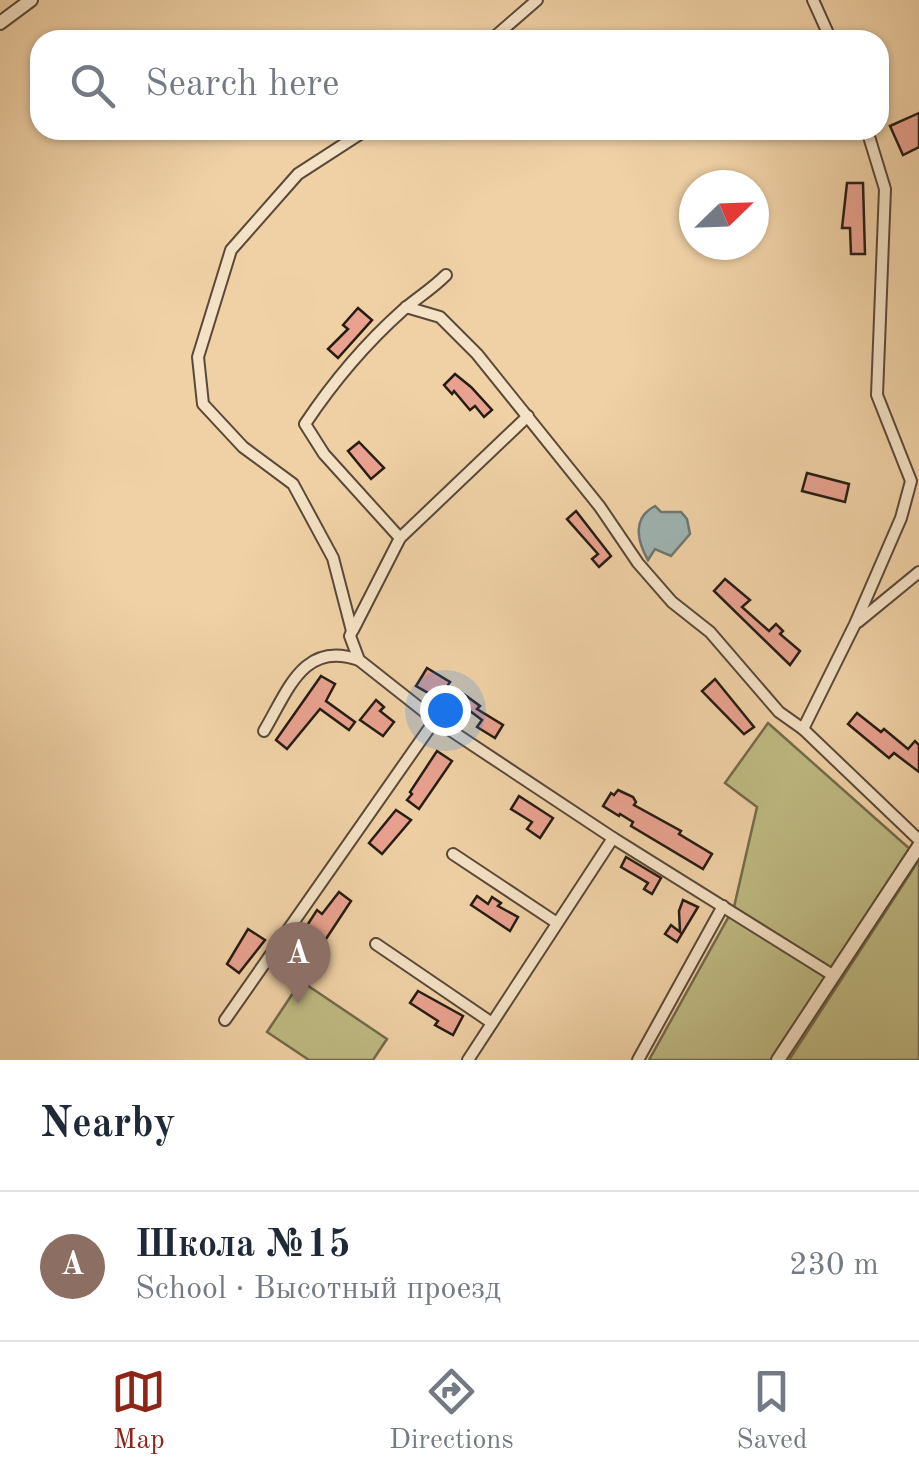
<!DOCTYPE html>
<meta charset="utf-8">
<style>
:root{--surface:#fff;--page:#f2f2f3;--text:#1f2937;--muted:#747a83;--line:#e0e1e3;--accent:#8f2418}
body{margin:0;font-family:"Old Standard TT",serif;background:var(--page);color:var(--text)}
.compass{position:absolute;left:679px;top:170px;width:90px;height:90px;border-radius:50%;background:var(--surface);box-shadow:0 2px 8px #0004;rotate:67deg}
.you{position:absolute;left:445px;top:710px;width:35px;height:35px;margin:-25px;border:8px solid #fff;border-radius:50%;background:#1a73e8;box-shadow:0 0 0 15px #1a73e833}
.badge{display:grid;place-items:center;width:65px;height:65px;border-radius:50%;background:var(--accent);color:#fff;font-size:32px;font-weight:700}
.pin{position:absolute;translate:-50% -82px;filter:drop-shadow(0 2px 5px #0008)}
.pin::after{content:'';position:absolute;top:52px;width:35px;height:30px;background:inherit;clip-path:polygon(0 0,100% 0,50% 100%)}
.list{margin:0;padding:0;list-style:none}
h2{display:flex;justify-content:space-between;align-items:center;height:130px;margin:0;padding:0 40px;font-size:42px}
h2 small{font-size:32px;font-weight:400;color:var(--muted)}
.list li{display:grid;grid-template-columns:65px 1fr auto;gap:30px;align-items:center;box-sizing:border-box;height:150px;padding:0 40px;border-top:2px solid var(--line)}
.list b{display:block;font-size:38px;white-space:nowrap}
.list p{margin:0;font-size:32px;white-space:nowrap;color:var(--muted)}
.list em{font-size:32px;font-style:normal;color:var(--muted)}
.icon{flex:none;width:55px;height:55px;fill:none;stroke:currentColor;stroke-width:2;stroke-linecap:round;stroke-linejoin:round}
.map{position:relative;flex:none;width:919px;height:1060px;overflow:hidden}
.search{position:absolute;background:var(--surface);box-shadow:0 2px 8px #0004;left:30px;right:30px;top:30px;height:110px;display:flex;align-items:center;gap:25px;box-sizing:border-box;padding:0 35px;border-radius:30px;color:var(--muted);font-size:38px}
.sheet{height:280px;background:var(--surface)}
nav{display:flex;justify-content:space-around;align-items:center;box-sizing:border-box;height:140px;border-top:2px solid var(--line);background:var(--surface);font-size:28px;color:var(--muted)}
nav a{display:grid;justify-items:center;gap:5px}
nav .on{color:var(--accent)}
.map>svg:first-child{display:block}
.green{fill:#bfba83;stroke:#736b4b;stroke-width:2.5}
.water{fill:#9eb4b2;stroke:#6e7772;stroke-width:2.5}
.building{fill:#e9a290;stroke:#271c13;stroke-width:2.5}
.lines{fill:none;stroke-linecap:round;stroke-linejoin:round}
.minor-casing{stroke:#594938;stroke-width:14}
.tertiary-casing{stroke:#594938;stroke-width:16}
.minor{stroke:#f5e1c5;stroke-width:10}
.tertiary{stroke:#f5e1c5;stroke-width:12}
</style>
<div class="map">
<svg width="919" height="1060" viewBox="0 0 919 1060">
<rect width="100%" height="100%" fill="#f0d1a6"/>
<filter id="stains"><feTurbulence type="fractalNoise" baseFrequency=".002" numOctaves="4"/><feColorMatrix values="0 0 0 0 .2 0 0 0 0 .09 0 0 0 0 .02 0 0 0 .5 -.17"/></filter>
<radialGradient id="worn" r=".72"><stop offset=".6" stop-color="#630" stop-opacity="0"/><stop offset="1" stop-color="#630" stop-opacity=".3"/></radialGradient>
<g class="green">
<polygon points="768,723 911,850 774,1060 649,1060 734,907 757,807 725,783"/>
<polygon points="919,860 919,1060 789,1060"/>
<polygon points="301,981 387,1039 373,1060 309,1060 267,1032"/>
</g>
<path class="water" d="M655 506 661 512H681L687 519 690 534 671 556 655 549 648 560C637 541 632 518 655 506Z"/>
<g class="building">
<polygon points="919,113 919,147 903,155 890,126"/>
<polygon points="847,183 863,183 865,254 851,254 850,228 842,228"/>
<polygon points="358,308 372,320 338,358 328,349 348,329 343,325"/>
<polygon points="455,374 471,387 492,410 484,417 475,406 470,410 454,391 452,394 444,385"/>
<polygon points="359,442 384,468 371,479 348,451"/>
<polygon points="807,473 849,484 845,502 802,491"/>
<polygon points="576,511 611,556 599,567 592,559 598,554 567,519"/>
<polygon points="725,579 750,600 742,607 769,631 776,624 783,631 780,634 800,651 790,665 714,591"/>
<polygon points="427,668 450,682 439,699 416,686"/>
<polygon points="321,676 335,684 326,701 355,722 349,730 320,709 287,749 276,740"/>
<polygon points="715,679 754,727 744,734 702,691"/>
<polygon points="461,692 480,706 477,709 503,725 495,738 477,727 482,720 470,711 465,717 451,705"/>
<polygon points="376,700 384,707 380,711 394,722 383,736 360,720"/>
<polygon points="857,713 881,732 884,729 908,749 915,741 919,745 919,772 894,753 889,758 848,724"/>
<polygon points="437,751 452,761 419,809 407,800 412,794 410,792"/>
<polygon points="618,790 633,797 636,802 634,805 681,831 679,834 712,854 703,869 631,826 633,822 620,814 619,816 603,806 611,793 614,795"/>
<polygon points="519,796 553,818 540,838 527,829 532,822 511,809"/>
<polygon points="396,810 411,820 382,854 369,843"/>
<polygon points="626,857 661,878 652,894 644,889 648,883 621,867"/>
<polygon points="339,892 351,901 324,942 317,937 300,964 282,955 292,939 297,941 317,910 322,914"/>
<polygon points="477,896 488,904 492,897 501,903 498,906 518,917 510,931 471,905"/>
<polygon points="683,900 698,907 677,942 665,934 671,925 680,932 679,911"/>
<polygon points="248,929 265,940 239,973 227,964"/>
<polygon points="418,991 463,1016 453,1035 435,1025 438,1021 410,1003"/>
</g>
<g class="lines">
<defs>
<g id="minor">
<polyline points="813,0 831,40"/>
<polyline points="491,40 537,0"/>
<polyline points="366,130 298,174 231,250 198,357 203,404 243,447 293,484 333,558 352,631 350,636 359,660 435,720 613,838 834,976"/>
<polyline points="406,307 440,317 477,354 600,507 638,563 672,602 710,632 779,712 803,729 919,840"/>
<path d="M400 538 324 454 305 424C333 382 366 343 403 310 417 298 432 289 446 275"/>
<polyline points="858,622 919,572"/>
<polyline points="353,630 400,538 528,416"/>
<polyline points="803,729 855,624 901,518 911,481 877,395 885,189 867,130"/>
<path d="M264 731C288 691 303 640 359 660"/>
<polyline points="453,854 557,923"/>
<polyline points="376,944 492,1023"/>
<polyline points="225,1020 435,720"/>
<polyline points="468,1060 613,838"/>
<polyline points="638,1060 723,906"/>
</g>
<g id="tertiary">
<polyline points="0,23 31,0"/>
<polyline points="778,1060 919,846"/>
</g>
</defs>
<use href="#minor" class="minor-casing"/>
<use href="#tertiary" class="tertiary-casing"/>
<use href="#minor" class="minor"/>
<use href="#tertiary" class="tertiary"/>
</g>
<rect width="100%" height="100%" filter="url(#stains)"/>
<rect width="100%" height="100%" fill="url(#worn)"/>
</svg>
<svg class="compass" viewBox="-18 -18 36 36"><path d="M0-13l5 13h-10z" fill="#e53935"/><path d="M0 13l5-13h-10z" fill="#747a83"/></svg>
<div class="you"></div>
<div class="pin badge" style="left:298px;top:1004px;background:#8d6e63">A</div>
<div class="search"><svg class="icon" aria-label="search" viewBox="0 0 24 24"><circle cx="10" cy="10" r="6"/><path d="M15 15l6 6"/></svg>Search here</div>
</div>
<section class="sheet">
<h2>Nearby<small></small></h2>
<ul class="list">
<li><span class="badge" style="background:#8d6e63">A</span><div><b>Школа №15</b><p>School · Высотный проезд</p></div><em>230 m</em></li>
</ul>
</section>
<nav>
<a class="on"><svg class="icon" aria-label="map" viewBox="0 0 24 24"><path d="M3 6l6-2 6 2 6-2v14l-6 2-6-2-6 2zM9 4v14M15 6v14"/></svg>Map</a>
<a><svg class="icon" aria-label="directions" viewBox="0 0 24 24"><path d="M12 3l9 9-9 9-9-9zM9 14v-3h6M13 9l2 2-2 2"/></svg>Directions</a>
<a><svg class="icon" aria-label="saved" viewBox="0 0 24 24"><path d="M7 4h10v16l-5-4-5 4z"/></svg>Saved</a>
</nav>
